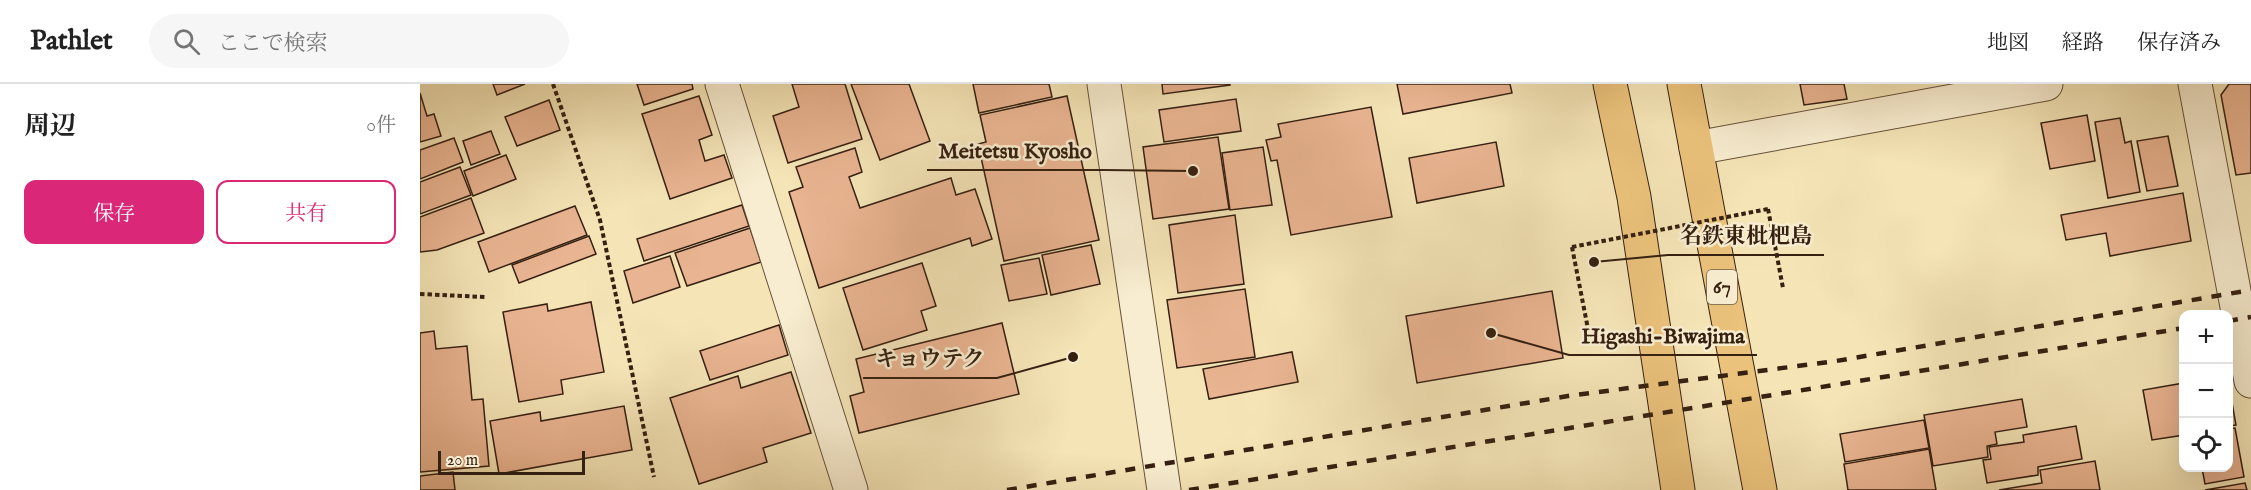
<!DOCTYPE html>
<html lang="ja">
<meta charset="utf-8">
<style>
:root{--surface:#fff;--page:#f6f6f6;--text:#222;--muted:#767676;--line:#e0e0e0;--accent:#db2777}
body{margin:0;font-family:"IM FELL English","Noto Serif JP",serif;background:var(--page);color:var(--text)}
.controls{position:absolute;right:18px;bottom:18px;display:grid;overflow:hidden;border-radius:12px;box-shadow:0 6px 24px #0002}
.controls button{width:54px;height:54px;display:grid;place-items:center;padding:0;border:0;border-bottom:2px solid var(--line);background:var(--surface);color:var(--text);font:30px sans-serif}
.scale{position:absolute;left:18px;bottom:15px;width:147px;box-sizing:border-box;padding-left:6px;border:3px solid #362011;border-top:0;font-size:16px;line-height:21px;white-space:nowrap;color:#362011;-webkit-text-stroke:4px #f8edd0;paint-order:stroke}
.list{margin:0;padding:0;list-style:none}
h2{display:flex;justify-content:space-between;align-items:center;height:78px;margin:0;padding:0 24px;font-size:26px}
h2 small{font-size:20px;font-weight:400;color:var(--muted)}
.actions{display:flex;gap:12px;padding:18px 24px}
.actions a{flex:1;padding:14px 0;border:2px solid var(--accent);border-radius:12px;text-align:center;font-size:21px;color:var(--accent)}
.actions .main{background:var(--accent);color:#fff}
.icon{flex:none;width:33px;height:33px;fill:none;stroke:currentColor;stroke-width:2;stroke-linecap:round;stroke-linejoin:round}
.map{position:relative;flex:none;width:1831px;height:406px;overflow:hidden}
header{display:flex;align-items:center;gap:36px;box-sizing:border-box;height:84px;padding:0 30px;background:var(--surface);border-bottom:2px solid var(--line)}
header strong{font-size:28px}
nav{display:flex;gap:33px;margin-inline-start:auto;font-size:21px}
.search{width:420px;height:54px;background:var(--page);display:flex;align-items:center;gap:15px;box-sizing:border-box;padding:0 21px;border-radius:33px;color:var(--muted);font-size:22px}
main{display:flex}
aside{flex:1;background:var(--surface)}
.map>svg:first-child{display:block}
.building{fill:#e9b491;stroke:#362011;stroke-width:1.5}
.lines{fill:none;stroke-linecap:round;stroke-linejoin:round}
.minor-casing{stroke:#66513a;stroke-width:35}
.primary-casing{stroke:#362011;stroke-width:35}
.path{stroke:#362011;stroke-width:4;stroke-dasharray:4.5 3;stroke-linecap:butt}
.minor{stroke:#f8edd0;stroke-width:33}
.primary{stroke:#eac27b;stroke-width:33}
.rail{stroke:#362011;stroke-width:4.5;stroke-dasharray:10 10;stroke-linecap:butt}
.path-bridge{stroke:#362011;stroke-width:4;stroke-dasharray:4.5 3;stroke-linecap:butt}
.labels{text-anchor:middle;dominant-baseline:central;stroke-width:5;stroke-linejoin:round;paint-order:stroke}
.shield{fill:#f8edd0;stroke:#705e4a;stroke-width:1.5}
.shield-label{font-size:20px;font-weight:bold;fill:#362011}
.leader{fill:none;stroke:#362011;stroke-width:2}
.callout-dot{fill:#362011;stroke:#f8edd0;stroke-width:2}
.callout-label{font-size:22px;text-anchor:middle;font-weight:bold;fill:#362011;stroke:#f8edd0;stroke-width:5;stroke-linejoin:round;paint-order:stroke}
</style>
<header>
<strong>Pathlet</strong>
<div class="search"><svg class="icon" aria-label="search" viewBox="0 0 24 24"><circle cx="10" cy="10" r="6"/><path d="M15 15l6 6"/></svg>ここで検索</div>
<nav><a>地図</a><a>経路</a><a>保存済み</a></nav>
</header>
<main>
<aside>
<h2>周辺<small>0件</small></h2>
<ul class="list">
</ul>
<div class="actions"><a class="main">保存</a><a>共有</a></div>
</aside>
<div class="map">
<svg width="1831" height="406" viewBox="0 0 1831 406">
<rect width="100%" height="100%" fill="#f4e4b6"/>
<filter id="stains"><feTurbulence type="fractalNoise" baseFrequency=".00333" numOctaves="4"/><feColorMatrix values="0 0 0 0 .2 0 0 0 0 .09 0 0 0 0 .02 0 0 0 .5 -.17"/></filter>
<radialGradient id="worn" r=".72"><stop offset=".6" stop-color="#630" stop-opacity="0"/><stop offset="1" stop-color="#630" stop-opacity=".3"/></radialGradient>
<g class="building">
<polygon points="73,0 105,0 77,11"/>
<polygon points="217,0 272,0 273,5 224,21"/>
<polygon points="372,0 425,0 442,55 368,79 353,32 379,23"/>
<polygon points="431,0 489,0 510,57 460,76"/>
<polygon points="553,0 629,0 632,13 559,29"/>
<polygon points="742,0 810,0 810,1 743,10"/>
<polygon points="977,0 1090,0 1092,9 983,30"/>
<polygon points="1380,0 1424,0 1427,15 1384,21"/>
<polygon points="1809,0 1831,0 1831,89 1816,91 1801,11"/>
<polygon points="0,9 7,32 14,30 21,52 0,58"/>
<polygon points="279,12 292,51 279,56 285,77 304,71 312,94 250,115 222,30"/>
<polygon points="647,12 679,156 584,177 558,60 566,58 560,31"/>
<polygon points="816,15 821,47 744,58 739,26"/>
<polygon points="129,16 140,46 97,62 85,33"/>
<polygon points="951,23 972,133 871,151 857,76 851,77 846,56 861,53 858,40"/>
<polygon points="1667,31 1675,77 1630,85 1621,39"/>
<polygon points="1700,34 1705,59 1711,57 1720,108 1688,114 1675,38"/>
<polygon points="71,47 80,70 51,81 43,57"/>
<polygon points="1748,52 1758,102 1727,107 1717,57"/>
<polygon points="798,53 809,125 733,135 723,63"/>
<polygon points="34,54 43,78 0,95 0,66"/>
<polygon points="1076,58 1084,102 997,119 989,74"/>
<polygon points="843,63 852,121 810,126 802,69"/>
<polygon points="435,64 442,88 429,93 440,124 531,94 536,111 555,105 572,155 552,162 550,154 399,204 369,108 383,103 376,83"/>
<polygon points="86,71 96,95 53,112 44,87"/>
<polygon points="40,83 51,111 0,130 0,98"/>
<polygon points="1763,109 1771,157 1690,172 1686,149 1646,156 1641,131"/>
<polygon points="51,114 64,149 17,166 0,168 0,133"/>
<polygon points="322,121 329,142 224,177 217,155"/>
<polygon points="155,122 167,151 69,188 58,158"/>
<polygon points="815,131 824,200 758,209 749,141"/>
<polygon points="330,144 341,178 267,202 255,169"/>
<polygon points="169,152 176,170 99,199 92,181"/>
<polygon points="671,161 680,200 631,211 622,171"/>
<polygon points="250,172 260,203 213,219 204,187"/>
<polygon points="619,174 627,210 589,217 581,181"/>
<polygon points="502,179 516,222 501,227 507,246 443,266 423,204"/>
<polygon points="825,205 835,273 757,284 747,216"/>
<polygon points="1132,207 1143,274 997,299 986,232"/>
<polygon points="171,218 184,288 141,296 143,310 99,318 83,228 127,220 128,227"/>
<polygon points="582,239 599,310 439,349 430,312 444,308 436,275"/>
<polygon points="359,241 368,271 290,296 280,267"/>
<polygon points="14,247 16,265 47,262 52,316 63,315 69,382 0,388 0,249"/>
<polygon points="872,268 878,298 789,315 783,285"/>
<polygon points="371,288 391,349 343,364 347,378 279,400 250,314 318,292 321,304"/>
<polygon points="1808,296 1816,341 1808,342"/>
<polygon points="1764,299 1764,351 1732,356 1723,306"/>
<polygon points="1602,315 1607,343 1575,348 1577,360 1567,362 1568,373 1513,382 1504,331"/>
<polygon points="204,322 212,366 79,390 70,337 120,328 121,337"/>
<polygon points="1504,336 1509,364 1425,378 1420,350"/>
<polygon points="1656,342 1662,375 1618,383 1618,391 1567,399 1563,376 1571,375 1569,363 1604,358 1603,351"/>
<polygon points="1815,344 1824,393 1785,400 1782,384 1808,384 1808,345"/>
<polygon points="1509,365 1516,406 1428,406 1424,380"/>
<polygon points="1675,377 1680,406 1579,406 1622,399 1620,386"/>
<polygon points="33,388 35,406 0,406 0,392"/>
<polygon points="1825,399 1827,406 1785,406"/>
</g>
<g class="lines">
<defs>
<g id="minor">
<polyline points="302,0 431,406"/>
<polyline points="684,0 744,406"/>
<polyline points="1775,0 1831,297"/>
<polyline points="1276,64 1626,0"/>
</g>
<g id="primary">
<polyline points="1190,0 1214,113 1258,406"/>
<polyline points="1264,0 1340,406"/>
</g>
</defs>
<use href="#minor" class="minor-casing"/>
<use href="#primary" class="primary-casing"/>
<g class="path">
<polyline points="133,0 180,136 234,393"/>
<polyline points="1348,125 1363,204"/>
<polyline points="1152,163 1168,245"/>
<polyline points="0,210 65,213"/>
</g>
<use href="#minor" class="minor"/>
<use href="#primary" class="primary"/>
<g class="rail">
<polyline points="1808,237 1831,233"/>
<polyline points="587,406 1148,312 1416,277 1831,206"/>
<polyline points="769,406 1764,244"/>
</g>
<polyline class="path-bridge" points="1152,163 1348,125"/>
</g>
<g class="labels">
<rect class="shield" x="1287" y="186" width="30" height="34" rx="4.5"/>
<g class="shield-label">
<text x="1302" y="203">67</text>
</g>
</g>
<path class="leader" d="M773 87L684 86H507M1174 178L1248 171H1404M1071 249L1149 271H1337M653 273L577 294H443"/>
<g class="callout-dot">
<circle cx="773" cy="87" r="6"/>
<circle cx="1174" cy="178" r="6"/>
<circle cx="1071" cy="249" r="6"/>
<circle cx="653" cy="273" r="6"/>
</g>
<g class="callout-label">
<text x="595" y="74">Meitetsu Kyosho</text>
<text x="1326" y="159">名鉄東枇杷島</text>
<text x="1243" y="259">Higashi-Biwajima</text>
<text x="510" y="282">キョウテク</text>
</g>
<rect width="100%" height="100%" filter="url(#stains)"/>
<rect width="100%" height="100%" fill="url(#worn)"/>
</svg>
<div class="controls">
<button>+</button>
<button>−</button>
<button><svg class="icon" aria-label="locate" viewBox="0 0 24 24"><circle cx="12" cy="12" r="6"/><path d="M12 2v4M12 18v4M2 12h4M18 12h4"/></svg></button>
</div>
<div class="scale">20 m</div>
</div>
</main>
